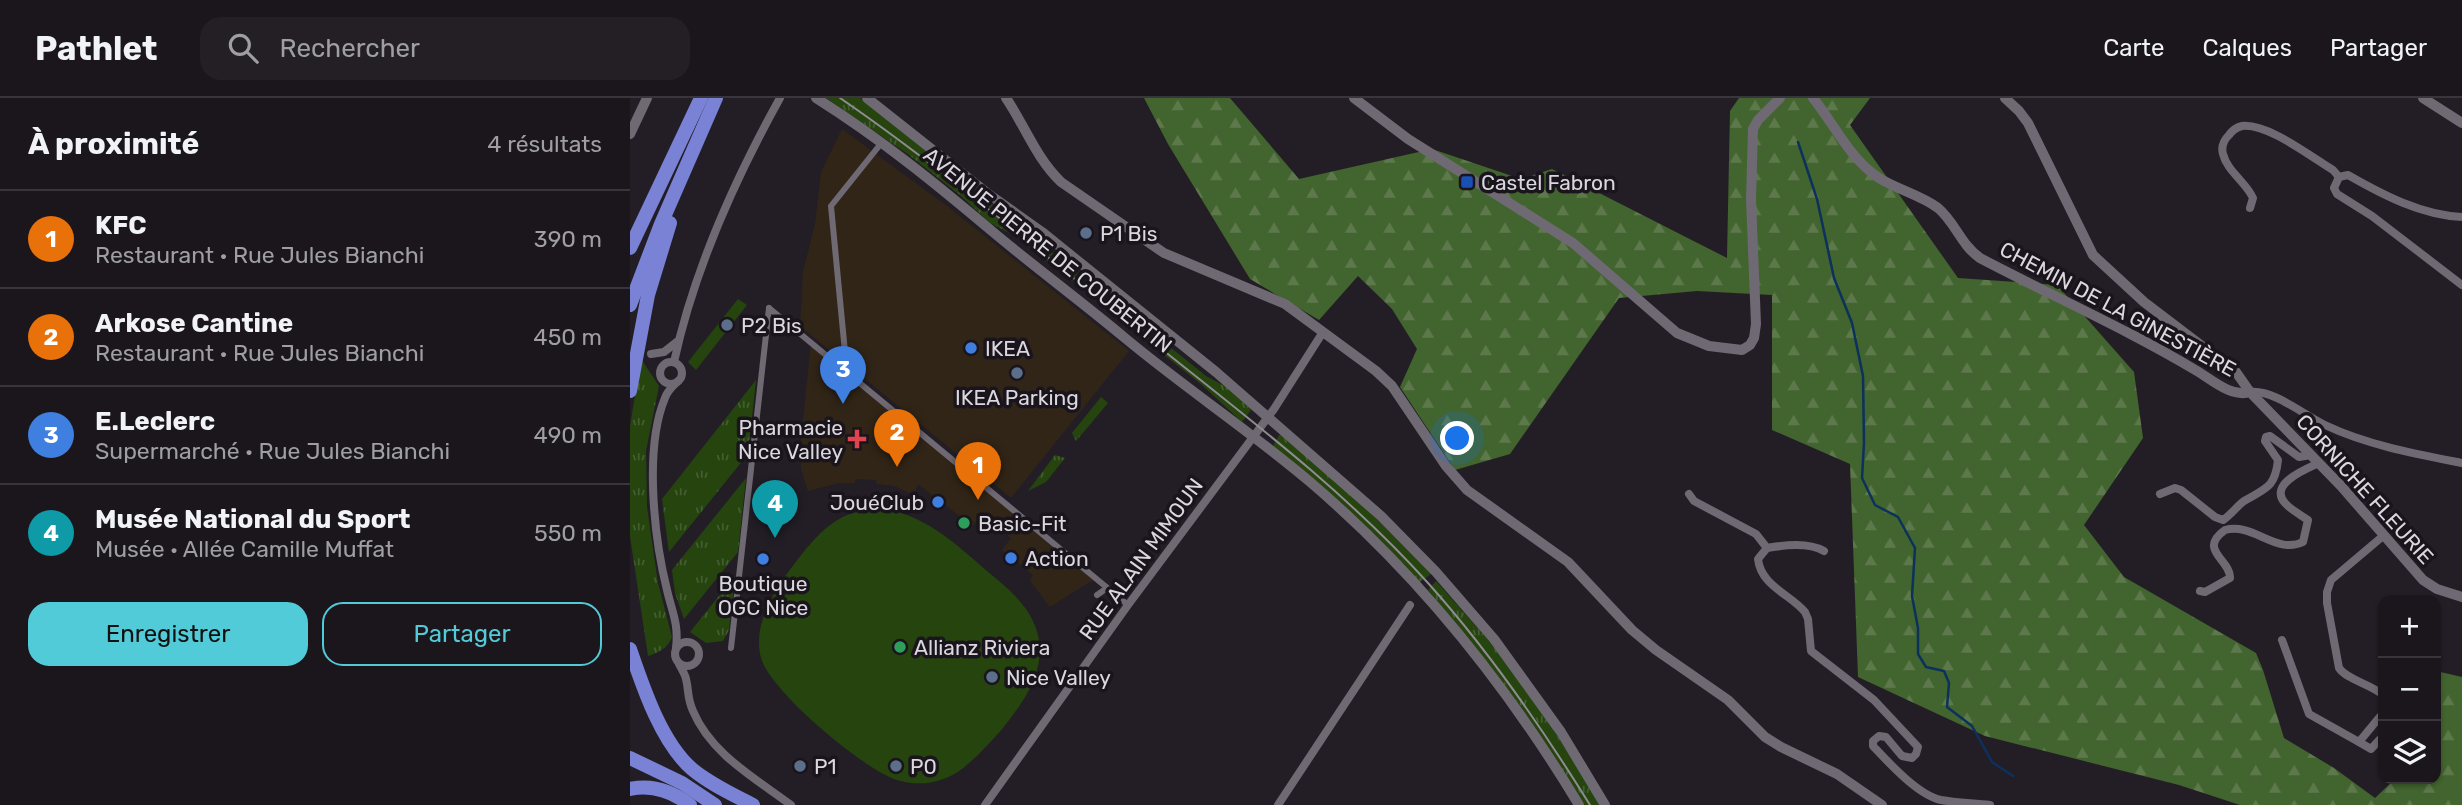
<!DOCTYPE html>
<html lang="fr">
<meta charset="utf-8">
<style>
:root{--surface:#1a161c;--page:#231f25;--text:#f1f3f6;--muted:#9f9fa3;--line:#38353b;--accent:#52cbd9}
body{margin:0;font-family:Rubik,sans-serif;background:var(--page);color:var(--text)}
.controls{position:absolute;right:21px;bottom:21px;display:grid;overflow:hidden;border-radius:14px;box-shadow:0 2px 5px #0004}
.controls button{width:63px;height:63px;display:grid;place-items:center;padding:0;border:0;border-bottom:2px solid var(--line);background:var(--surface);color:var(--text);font:35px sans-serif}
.you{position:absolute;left:828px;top:341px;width:24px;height:24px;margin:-18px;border:5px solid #fff;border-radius:50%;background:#1a73e8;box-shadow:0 0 0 10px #1a73e833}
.badge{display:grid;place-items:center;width:46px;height:46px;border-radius:50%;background:var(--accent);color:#fff;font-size:23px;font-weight:700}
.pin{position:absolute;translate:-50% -58px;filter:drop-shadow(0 2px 4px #0008)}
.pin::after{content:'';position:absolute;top:37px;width:24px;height:21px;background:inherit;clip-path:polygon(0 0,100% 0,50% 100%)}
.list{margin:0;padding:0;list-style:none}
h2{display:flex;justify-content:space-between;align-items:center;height:91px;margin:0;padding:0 28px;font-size:30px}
h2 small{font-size:23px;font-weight:400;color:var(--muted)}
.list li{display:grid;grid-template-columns:46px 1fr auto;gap:21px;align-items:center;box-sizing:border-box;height:98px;padding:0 28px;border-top:2px solid var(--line)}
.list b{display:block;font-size:26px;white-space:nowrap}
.list p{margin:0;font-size:23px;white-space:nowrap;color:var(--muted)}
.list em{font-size:23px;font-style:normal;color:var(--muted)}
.actions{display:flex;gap:14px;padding:21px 28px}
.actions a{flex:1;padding:16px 0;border:2px solid var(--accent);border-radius:21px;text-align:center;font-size:24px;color:var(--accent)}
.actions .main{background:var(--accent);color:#111}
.icon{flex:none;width:38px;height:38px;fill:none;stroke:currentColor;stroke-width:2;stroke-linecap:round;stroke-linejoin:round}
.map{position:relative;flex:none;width:1832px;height:707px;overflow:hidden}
header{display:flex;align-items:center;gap:42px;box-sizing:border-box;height:98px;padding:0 35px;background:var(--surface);border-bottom:2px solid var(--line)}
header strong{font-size:33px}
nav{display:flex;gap:38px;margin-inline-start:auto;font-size:24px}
.search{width:490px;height:63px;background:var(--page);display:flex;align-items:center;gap:18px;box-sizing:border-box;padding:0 24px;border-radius:21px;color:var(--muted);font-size:26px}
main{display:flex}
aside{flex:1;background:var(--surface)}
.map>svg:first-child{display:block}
.commercial{fill:#312517}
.grass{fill:url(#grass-tufts)}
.forest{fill:url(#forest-firs)}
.park{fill:#25440e}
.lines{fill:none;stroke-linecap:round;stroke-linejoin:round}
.stream{stroke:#0c315d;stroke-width:2.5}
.pedestrian{stroke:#6f6973;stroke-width:6}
.minor{stroke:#6f6973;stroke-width:8}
.tertiary{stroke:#6f6973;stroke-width:10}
.secondary{stroke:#6f6973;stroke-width:10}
.motorway{stroke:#7982d4;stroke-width:14}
.tram{stroke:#8f8b92;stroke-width:2}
.transit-dot{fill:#1a4fb4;stroke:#1a141d;stroke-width:2.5}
.service-dot{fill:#5c6f8a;stroke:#1a141d;stroke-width:2.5}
.shop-dot{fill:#3f7fe0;stroke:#1a141d;stroke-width:2.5}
.health-dot{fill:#e0444e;stroke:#1a141d;stroke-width:2.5}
.leisure-dot{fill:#2e9e5b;stroke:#1a141d;stroke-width:2.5}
.labels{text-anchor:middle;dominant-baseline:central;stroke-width:7;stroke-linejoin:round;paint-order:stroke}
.poi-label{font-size:21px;fill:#dad7dd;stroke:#1a141d;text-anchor:start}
.street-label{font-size:21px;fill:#dad7dd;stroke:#1a141d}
</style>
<header>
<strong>Pathlet</strong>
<div class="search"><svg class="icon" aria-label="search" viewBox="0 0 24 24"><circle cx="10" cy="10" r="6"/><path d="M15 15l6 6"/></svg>Rechercher</div>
<nav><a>Carte</a><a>Calques</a><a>Partager</a></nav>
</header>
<main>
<aside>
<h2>À proximité<small>4 résultats</small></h2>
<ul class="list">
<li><span class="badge" style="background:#e8710a">1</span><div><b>KFC</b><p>Restaurant · Rue Jules Bianchi</p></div><em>390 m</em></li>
<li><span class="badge" style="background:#e8710a">2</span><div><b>Arkose Cantine</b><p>Restaurant · Rue Jules Bianchi</p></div><em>450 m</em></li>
<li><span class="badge" style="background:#3f7fe0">3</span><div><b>E.Leclerc</b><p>Supermarché · Rue Jules Bianchi</p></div><em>490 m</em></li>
<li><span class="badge" style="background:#0f9aa8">4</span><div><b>Musée National du Sport</b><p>Musée · Allée Camille Muffat</p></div><em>550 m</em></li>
</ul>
<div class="actions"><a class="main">Enregistrer</a><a>Partager</a></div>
</aside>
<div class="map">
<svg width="1832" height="707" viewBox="0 0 1832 707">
<defs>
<pattern id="grass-tufts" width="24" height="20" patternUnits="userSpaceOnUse" patternTransform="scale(1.75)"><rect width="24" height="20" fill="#25440e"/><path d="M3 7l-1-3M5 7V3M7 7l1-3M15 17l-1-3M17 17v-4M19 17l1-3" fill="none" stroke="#445e31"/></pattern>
<pattern id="forest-firs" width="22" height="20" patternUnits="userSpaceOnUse" patternTransform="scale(1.75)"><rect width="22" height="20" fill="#42642e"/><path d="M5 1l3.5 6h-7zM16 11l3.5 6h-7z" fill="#5d794c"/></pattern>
</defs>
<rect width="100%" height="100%" fill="#231e26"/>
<g class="commercial">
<polygon points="212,31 317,108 499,253 381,400 170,228 173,174 185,126 191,74"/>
<polygon points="181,245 467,482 458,485 420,509 400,483 403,477 372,452 381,440 352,417 342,428 288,386 284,397 264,388 247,386 246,382 225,381 225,385 209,385 178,393 171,371 171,341"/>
</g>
<g class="grass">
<polygon points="196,0 230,0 448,175 442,183 389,140 360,125 331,98 279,57"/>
<polygon points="515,229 576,278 604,293 621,312 612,324 571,286 509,237"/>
<path d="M11 261 29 288 16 353 17 409 28 485 42 539C38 550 28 555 18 558L0 438V328Z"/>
<polygon points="126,282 118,356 39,454 32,401"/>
<polygon points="471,299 478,305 446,343 442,335"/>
<polygon points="649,337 652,337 716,391 801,474 800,477 790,484 643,348"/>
<polygon points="425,357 435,360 416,384 398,393"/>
<polygon points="116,380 108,454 54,521 45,495 42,472"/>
<polygon points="105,478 99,532 93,543 76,545 60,534"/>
<path d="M806 483 860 544 913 615 971 707H954C908 630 855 560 798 492Z"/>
</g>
<polygon class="forest" points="514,0 600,0 669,81 802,51 891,81 922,71 1097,160 1100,13 1109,0 1240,0 1220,27 1328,180 1427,187 1504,274 1513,340 1454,427 1494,479 1626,555 1633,572 1654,640 1704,670 1745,700 1765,681 1806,681 1806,641 1808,639 1806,636 1806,573 1832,579 1832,707 1610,707 1549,687 1355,638 1228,579 1220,366 1142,332 1142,197 1067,193 989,200 880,356 825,372 770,289 787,251 762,211 728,178 689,222 620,181 538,46"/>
<g class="park">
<polygon points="108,201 117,207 66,272 58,264"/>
<path d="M256 411C293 418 322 442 350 467 365 480 384 494 396 511 426 555 402 594 373 630 360 645 347 659 332 671 313 685 290 689 267 682 234 672 140 593 131 560 121 522 150 484 172 456 197 425 216 410 256 411Z"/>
</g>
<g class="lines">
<polyline class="stream" points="1168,44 1187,101 1204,180 1222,225 1233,278 1234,345 1232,380 1245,407 1268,419 1285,450 1282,498 1288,530 1288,556 1296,569 1314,573 1319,585 1317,609 1342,628 1362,664 1383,678"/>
<g class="pedestrian">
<polyline points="139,210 498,507"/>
<polyline points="217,275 201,108 249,48"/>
<polyline points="467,497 477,490"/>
<polyline points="101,550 139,210"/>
</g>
<g class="minor">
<path d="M1620 110 1623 100C1616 84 1597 73 1593 56 1591 49 1594 42 1599 37 1602 33 1607 29 1612 28 1638 25 1681 59 1703 72L1709 79"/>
<path d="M1832 119C1791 117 1753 97 1718 77L1709 79 1704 90 1707 96 1742 118 1832 187"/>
<polyline points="21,256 34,254 48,243"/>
<path d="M44 264C64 171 104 83 150 0"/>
<circle cx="41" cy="275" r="11"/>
<path d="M1620 294C1643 291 1674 317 1695 327 1737 347 1786 356 1832 365"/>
<polyline points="1059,396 1064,403 1126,436 1137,450"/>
<path d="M1530 396 1545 390 1551 392 1585 419 1593 422C1601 417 1607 408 1614 403 1636 390 1645 390 1648 362L1635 343 1636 339 1640 338 1669 359 1681 357"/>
<path d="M1753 438 1701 482 1697 494V505L1709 570C1717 582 1741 586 1753 597"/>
<path d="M1194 453C1178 444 1155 447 1137 450L1128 461C1131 488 1160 496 1175 514L1178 521 1181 553 1244 602 1288 649 1286 656 1282 660 1272 658 1256 639 1249 638 1243 643V648C1259 665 1288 697 1311 702 1327 705 1344 705 1360 707"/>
<path d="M1570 493 1575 494 1600 480C1601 462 1567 452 1595 432 1623 424 1646 457 1673 444L1678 422C1671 417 1661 412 1655 405 1638 386 1676 371 1689 365"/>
<polyline points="1652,542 1679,616 1729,644 1753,615"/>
<circle cx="57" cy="556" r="12"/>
<path d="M46 550C49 526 42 514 37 492 24 440 14 350 35 300 37 293 43 288 48 283"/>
<path d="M49 566C51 570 55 576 56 581 59 593 57 600 63 613 81 656 125 680 161 707"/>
<polyline points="1729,644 1741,651 1753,638"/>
<polyline points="355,707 498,507 644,311 693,234"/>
<polyline points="648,707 780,507"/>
</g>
<g class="tertiary">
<path d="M376 0C395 28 406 60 431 84L534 155 655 206 746 273 762 288 816 368 837 392 938 464 1002 532 1026 552 1098 602 1135 639 1151 649 1207 676 1252 707"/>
<polyline points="1375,0 1389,13 1398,25 1463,157 1514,204 1606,274 1620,294"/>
<polyline points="1793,0 1832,25"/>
<polyline points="0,36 17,0"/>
</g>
<g class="secondary">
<path d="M186 0C251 41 305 85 363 134 406 170 452 204 495 240 555 290 620 333 679 383 787 475 876 586 949 707"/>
<polyline points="237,0 357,95 412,134 586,274 751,418 806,474 864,541 931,634 975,707"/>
<polyline points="724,0 778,41 943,145 1047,235 1079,248 1112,252 1120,247 1124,240 1126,226 1121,101 1123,31 1128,22 1150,0"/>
<path d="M1183 0C1205 27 1219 60 1249 80 1268 92 1291 97 1308 110 1325 124 1331 147 1350 160 1422 198 1497 231 1567 273 1582 282 1602 300 1620 294L1711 388 1793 482 1807 491 1832 499"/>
</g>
<g class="motorway">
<polyline points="0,150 71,0"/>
<polyline points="0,207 31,126 86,0"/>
<polyline points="0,293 18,197 40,125"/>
<path d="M0 551C13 589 31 644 62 671 80 686 102 696 123 707"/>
<polyline points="0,660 52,685 85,707"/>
<path d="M0 691C23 686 42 693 60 707"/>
</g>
<path class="tram" d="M210 0C309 68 401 146 494 221 598 305 708 385 798 485 859 553 911 628 960 707"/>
</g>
<rect class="transit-dot" x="830" y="77" width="14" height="14" rx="3.5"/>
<g class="service-dot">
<circle cx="456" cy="135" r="7"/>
<circle cx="97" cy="227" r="7"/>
<circle cx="387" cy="275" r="7"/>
<circle cx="362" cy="579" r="7"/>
<circle cx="170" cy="668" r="7"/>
<circle cx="266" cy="668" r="7"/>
</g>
<g class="shop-dot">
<circle cx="341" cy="250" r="7"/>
<circle cx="308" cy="404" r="7"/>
<circle cx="381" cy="460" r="7"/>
<circle cx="133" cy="461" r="7"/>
</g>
<path class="health-dot" d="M223.5 330.5h7v7h7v7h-7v7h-7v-7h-7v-7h7z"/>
<g class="leisure-dot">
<circle cx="334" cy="425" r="7"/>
<circle cx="270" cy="549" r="7"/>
</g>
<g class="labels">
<g class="poi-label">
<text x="851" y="84">Castel Fabron</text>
<text x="470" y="135">P1 Bis</text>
<text x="111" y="227">P2 Bis</text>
<text x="355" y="250">IKEA</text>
<text x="387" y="299" text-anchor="middle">IKEA Parking</text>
<text x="213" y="329" text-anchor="end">Pharmacie<tspan x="213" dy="24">Nice Valley</tspan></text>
<text x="294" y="404" text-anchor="end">JouéClub</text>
<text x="348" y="425">Basic-Fit</text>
<text x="395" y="460">Action</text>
<text x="133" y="485" text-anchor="middle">Boutique<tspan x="133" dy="24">OGC Nice</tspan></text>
<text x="284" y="549">Allianz Riviera</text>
<text x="376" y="579">Nice Valley</text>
<text x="184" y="668">P1</text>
<text x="280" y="668">P0</text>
</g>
<g class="street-label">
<text transform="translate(418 152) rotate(39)">AVENUE PIERRE DE COUBERTIN</text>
<text transform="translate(1488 211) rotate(28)">CHEMIN DE LA GINESTIÈRE</text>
<text transform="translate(1735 391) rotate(48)">CORNICHE FLEURIE</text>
<text transform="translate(511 461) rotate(-54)">RUE ALAIN MIMOUN</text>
</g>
</g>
</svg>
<div class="controls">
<button>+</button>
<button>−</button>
<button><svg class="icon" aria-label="layers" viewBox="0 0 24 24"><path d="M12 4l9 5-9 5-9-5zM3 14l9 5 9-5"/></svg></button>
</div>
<div class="you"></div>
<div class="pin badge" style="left:348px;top:402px;background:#e8710a">1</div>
<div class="pin badge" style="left:267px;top:369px;background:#e8710a">2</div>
<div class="pin badge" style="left:213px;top:306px;background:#3f7fe0">3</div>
<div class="pin badge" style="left:145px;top:440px;background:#0f9aa8">4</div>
</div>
</main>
